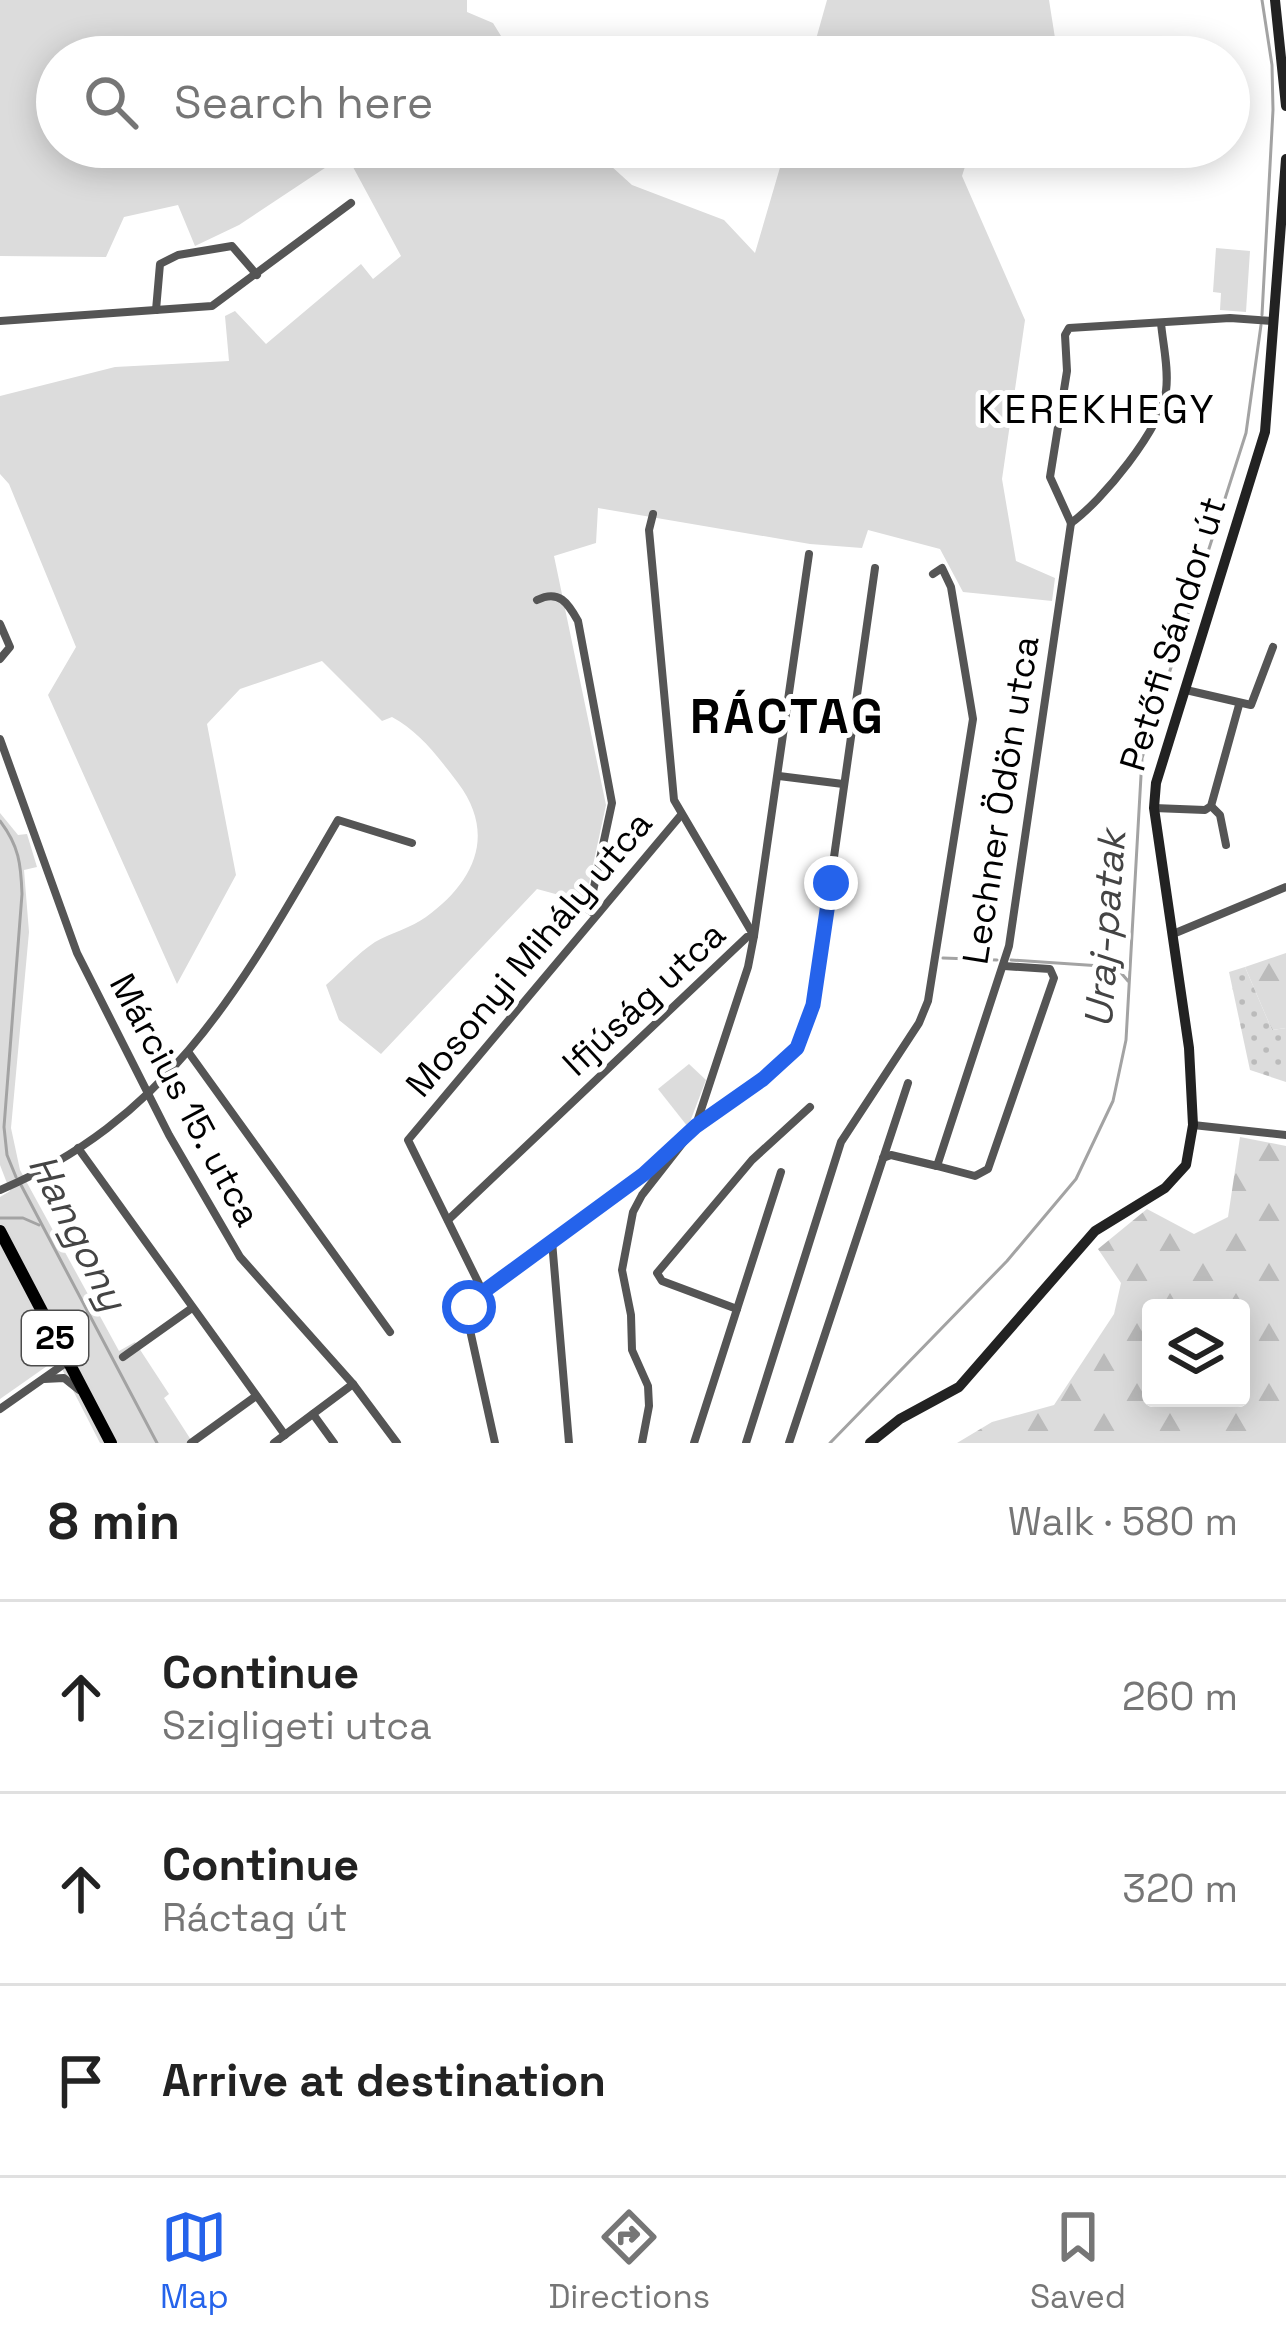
<!DOCTYPE html>
<meta charset="utf-8">
<style>
:root{--surface:#fff;--page:#f6f6f6;--text:#222;--muted:#767676;--line:#e0e0e0;--accent:#2563eb}
body{margin:0;font-family:"Space Grotesk",sans-serif;background:var(--page);color:var(--text)}
.controls{position:absolute;right:36px;bottom:36px;display:grid;overflow:hidden;border-radius:12px;box-shadow:0 6px 30px #0003}
.controls button{width:108px;height:108px;display:grid;place-items:center;padding:0;border:0;border-bottom:3px solid var(--line);background:var(--surface);color:var(--text);font:60px sans-serif}
.stop{position:absolute;width:36px;height:36px;margin:-27px;border:9px solid #2563eb;border-radius:50%;background:#fff}
.stop.end{background:#2563eb;border-color:#fff;box-shadow:0 3px 12px #0008}
.list{margin:0;padding:0;list-style:none}
h2{display:flex;justify-content:space-between;align-items:center;height:156px;margin:0;padding:0 48px;font-size:51px}
h2 small{font-size:39px;font-weight:400;color:var(--muted)}
.list li{display:grid;grid-template-columns:78px 1fr auto;gap:36px;align-items:center;box-sizing:border-box;height:192px;padding:0 48px;border-top:3px solid var(--line)}
.list b{display:block;font-size:45px;white-space:nowrap}
.list p{margin:0;font-size:39px;white-space:nowrap;color:var(--muted)}
.list em{font-size:39px;font-style:normal;color:var(--muted)}
.icon{flex:none;width:66px;height:66px;fill:none;stroke:currentColor;stroke-width:2;stroke-linecap:round;stroke-linejoin:round}
.map{position:relative;flex:none;width:1286px;height:1443px;overflow:hidden}
.search{position:absolute;background:var(--surface);box-shadow:0 6px 30px #0003;left:36px;right:36px;top:36px;height:132px;display:flex;align-items:center;gap:30px;box-sizing:border-box;padding:0 42px;border-radius:66px;color:var(--muted);font-size:45px}
.sheet{height:732px;background:var(--surface)}
nav{display:flex;justify-content:space-around;align-items:center;box-sizing:border-box;height:168px;border-top:3px solid var(--line);background:var(--surface);font-size:33px;color:var(--muted)}
nav a{display:grid;justify-items:center;gap:6px}
nav .on{color:var(--accent)}
.map>svg:first-child{display:block}
.green{fill:#dcdcdc}
.forest{fill:url(#forest-firs);fill-rule:evenodd}
.garden{fill:url(#garden-dots)}
.lines{fill:none;stroke-linecap:round;stroke-linejoin:round}
.stream{stroke:#a3a3a3;stroke-width:3}
.primary-casing{stroke:#dbdbdb;stroke-width:18}
.street{stroke:#555;stroke-width:8}
.secondary{stroke:#222;stroke-width:10}
.primary{stroke:#000;stroke-width:12}
.route{stroke:#2563eb;stroke-width:15}
.labels{text-anchor:middle;dominant-baseline:central;stroke-width:10;stroke-linejoin:round;paint-order:stroke}
.shield{fill:#fff;stroke:#4c4c4c;stroke-width:3}
.shield-label{font-size:33px;font-weight:bold;fill:#000}
.street-label{font-size:36px;fill:#000;stroke:#fff}
.neighbourhood-label{font-size:39px;letter-spacing:3px;fill:#000;stroke:#fff}
.water-label{font-size:39px;font-style:italic;fill:#444;stroke:#fff}
.district-label{font-size:48px;font-weight:bold;letter-spacing:3px;fill:#000;stroke:#fff}
</style>
<div class="map">
<svg width="1286" height="1443" viewBox="0 0 1286 1443">
<defs>
<pattern id="forest-firs" width="22" height="20" patternUnits="userSpaceOnUse" patternTransform="scale(3)"><rect width="22" height="20" fill="#dcdcdc"/><path d="M5 1l3.5 6h-7zM16 11l3.5 6h-7z" fill="#bbb"/></pattern>
<pattern id="garden-dots" width="8" height="8" patternUnits="userSpaceOnUse" patternTransform="scale(3)"><rect width="8" height="8" fill="#dcdcdc"/><path d="M2 2h.1M6 6h.1" fill="none" stroke="#bbb" stroke-width="1.8" stroke-linecap="round"/></pattern>
</defs>
<rect width="100%" height="100%" fill="#fff"/>
<g class="green">
<path d="M0 0H467V12L493 23 514 57H57V147H590L632 185 724 220 755 253 786 147H981L970 151 962 176 1025 320 1002 479 1016 561 1055 578 1052 601 963 592 940 549 868 530 862 548 810 544 598 508 596 543 554 556 606 805 585 902 537 889 381 1054 339 1020 326 985C342 971 357 954 375 942 391 933 411 928 426 917 474 882 497 835 458 783 438 757 420 732 392 717L382 721 322 661 240 689 207 724 236 875 177 984 48 695 76 647 9 484 0 474V396L115 367 229 361 225 316 235 311 266 344 361 264 373 279 401 256 346 154 239 225 195 246 178 205 124 217 106 257 0 256Z"/>
<polygon points="827,0 1049,0 1058,57 811,57"/>
<polygon points="1216,248 1250,251 1246,312 1220,310 1221,293 1213,292"/>
<polygon points="0,813 18,835 27,834 37,867 24,870 29,932 11,1128 20,1170 119,1351 135,1342 169,1394 164,1398 193,1443 100,1443 57,1359 0,1399 0,1197 10,1191 0,1165"/>
<polygon points="689,1064 706,1080 688,1127 658,1089"/>
</g>
<g class="forest">
<polygon points="1286,953 1286,1028 1272,1030 1245,967"/>
<path d="M1240 1137 1286 1146V1443H957L992 1422 1054 1405 1114 1314 1121 1283 1098 1249 1147 1209 1194 1234 1228 1217ZM1241 1308V1398H1151V1308Z"/>
</g>
<polygon class="garden" points="1245,967 1272,1030 1286,1028 1286,1082 1250,1070 1229,972"/>
<g class="lines">
<g class="stream">
<polyline points="1262,315 1273,110 1272,65 1262,0"/>
<path d="M0 821C19 846 21 864 22 894L4 1127 7 1155 16 1177"/>
<polyline points="943,958 997,960"/>
<polyline points="1011,960 1116,967 1128,981"/>
<polyline points="21,1185 157,1443"/>
<polyline points="0,1218 23,1218 39,1225"/>
<polyline points="830,1443 1007,1261 1076,1179 1113,1101 1126,1040 1142,758 1246,433 1261,325"/>
</g>
<defs>
<polyline id="primary" points="0,1231 111,1443"/>
</defs>
<use href="#primary" class="primary-casing"/>
<g class="street">
<polyline points="156,310 160,264 178,255 232,246 257,275"/>
<polyline points="0,321 212,306 351,203"/>
<polyline points="653,514 649,530 674,800 754,936 748,967 696,1125"/>
<polyline points="1071,523 1050,477 1067,371 1065,335 1069,328 1230,318 1272,321"/>
<path d="M1071 523C1102 501 1161 429 1166 391 1169 369 1163 345 1161 323"/>
<path d="M537 600C559 589 568 603 578 621L612 803 589 910 596 915"/>
<polyline points="0,624 10,647 0,659"/>
<polyline points="1186,690 1251,705 1273,647"/>
<polyline points="0,739 77,953 169,1135 240,1257 353,1384 397,1443"/>
<polyline points="779,776 843,784"/>
<polyline points="1211,806 1220,815 1226,845"/>
<polyline points="1154,808 1205,810 1211,806 1239,705"/>
<polyline points="1173,934 1286,887"/>
<polyline points="189,1053 390,1332"/>
<polyline points="1193,1125 1286,1135"/>
<polyline points="78,1148 285,1435"/>
<polyline points="883,1158 891,1155 937,1166 1009,946 1071,523"/>
<polyline points="937,1166 975,1176 988,1169 1054,978 1050,969 1004,966"/>
<path d="M0 1190C176 1116 247 975 338 820L412 843"/>
<polyline points="448,1220 747,937 754,936 809,554"/>
<polyline points="552,1241 569,1443"/>
<polyline points="483,1292 408,1140 681,815"/>
<polyline points="737,1309 662,1281 657,1273 752,1160 810,1107"/>
<polyline points="123,1357 192,1308"/>
<polyline points="44,1379 64,1378 79,1390"/>
<polyline points="0,1409 67,1362"/>
<polyline points="313,1414 334,1443"/>
<polyline points="191,1443 256,1396"/>
<polyline points="274,1443 353,1384"/>
<polyline points="495,1443 466,1312 483,1292 668,1155"/>
<polyline points="642,1443 649,1406 648,1386 632,1350 631,1315 622,1270 633,1212 642,1195 696,1126 787,1060 803,1037 813,1005 875,568"/>
<polyline points="694,1443 781,1172"/>
<polyline points="746,1443 841,1142 919,1023 928,1001 973,719 951,587 942,568 933,574"/>
<polyline points="789,1443 908,1083"/>
</g>
<g class="secondary">
<polyline points="1275,0 1286,106"/>
<polyline points="870,1443 900,1419 959,1387 1095,1231 1165,1188 1186,1165 1193,1125 1189,1048 1154,808 1156,783 1265,432 1286,159"/>
</g>
<use href="#primary" class="primary"/>
</g>
<g class="lines">
<polyline class="route" points="469,1307 483,1292 644,1174 696,1126 763,1079 797,1048 813,1005 831,883"/>
</g>
<g class="labels">
<rect class="shield" x="22" y="1311" width="66" height="54" rx="9"/>
<g class="shield-label">
<text x="55" y="1338">25</text>
</g>
<g class="street-label">
<text transform="translate(1173 634) rotate(-73)">Petőfi Sándor út</text>
<text transform="translate(1001 800) rotate(-81)">Lechner Ödön utca</text>
<text transform="translate(529 954) rotate(-50)">Mosonyi Mihály utca</text>
<text transform="translate(644 999) rotate(-43)">Ifjúság utca</text>
<text transform="translate(185 1100) rotate(62)">Március 15. utca</text>
</g>
<g class="neighbourhood-label">
<text x="1097" y="409">KEREKHEGY</text>
</g>
<g class="water-label">
<text transform="translate(1105 929) rotate(-86)">Uraj-patak</text>
<text transform="translate(78 1232) rotate(63)">Hangony</text>
</g>
<g class="district-label">
<text x="788" y="716">RÁCTAG</text>
</g>
</g>
</svg>
<div class="controls">
<button><svg class="icon" aria-label="layers" viewBox="0 0 24 24"><path d="M12 4l9 5-9 5-9-5zM3 14l9 5 9-5"/></svg></button>
</div>
<div class="stop" style="left:469px;top:1307px"></div>
<div class="stop end" style="left:831px;top:883px"></div>
<div class="search"><svg class="icon" aria-label="search" viewBox="0 0 24 24"><circle cx="10" cy="10" r="6"/><path d="M15 15l6 6"/></svg>Search here</div>
</div>
<section class="sheet">
<h2>8 min<small>Walk · 580 m</small></h2>
<ul class="list">
<li><svg class="icon" aria-label="ahead" viewBox="0 0 24 24"><path d="M12 20V5M6 11l6-6 6 6"/></svg><div><b>Continue</b><p>Szigligeti utca</p></div><em>260 m</em></li>
<li><svg class="icon" aria-label="ahead" viewBox="0 0 24 24"><path d="M12 20V5M6 11l6-6 6 6"/></svg><div><b>Continue</b><p>Ráctag út</p></div><em>320 m</em></li>
<li><svg class="icon" aria-label="arrive" viewBox="0 0 24 24"><path d="M6 21V4h12l-3 4 3 4H6"/></svg><div><b>Arrive at destination</b></div></li>
</ul>
</section>
<nav>
<a class="on"><svg class="icon" aria-label="map" viewBox="0 0 24 24"><path d="M3 6l6-2 6 2 6-2v14l-6 2-6-2-6 2zM9 4v14M15 6v14"/></svg>Map</a>
<a><svg class="icon" aria-label="directions" viewBox="0 0 24 24"><path d="M12 3l9 9-9 9-9-9zM9 14v-3h6M13 9l2 2-2 2"/></svg>Directions</a>
<a><svg class="icon" aria-label="saved" viewBox="0 0 24 24"><path d="M7 4h10v16l-5-4-5 4z"/></svg>Saved</a>
</nav>
